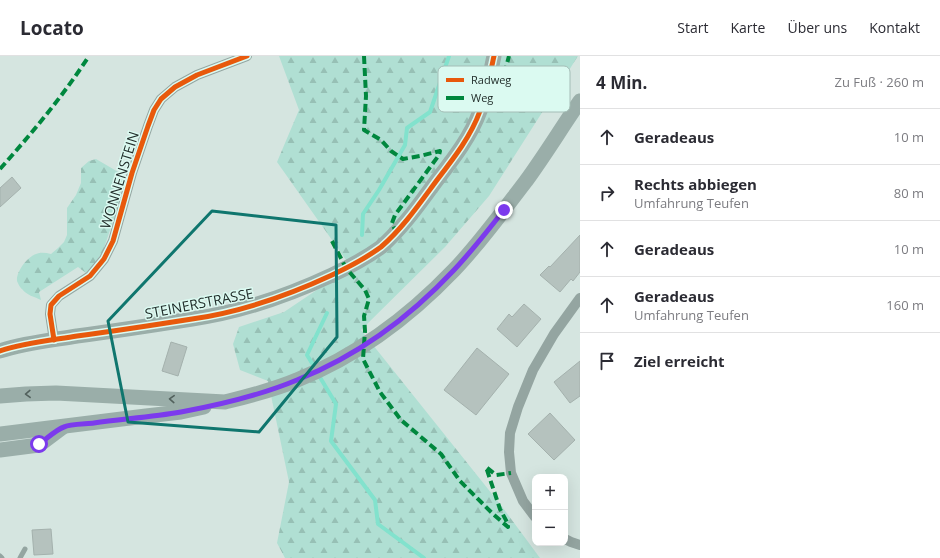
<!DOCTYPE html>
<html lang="de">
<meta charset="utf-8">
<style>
:root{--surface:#fff;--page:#f2f2f3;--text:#2b2b33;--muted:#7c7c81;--line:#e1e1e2}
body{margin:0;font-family:"Open Sans",sans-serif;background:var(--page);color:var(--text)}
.controls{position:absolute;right:12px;bottom:12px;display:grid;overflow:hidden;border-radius:8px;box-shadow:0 4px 16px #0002}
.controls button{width:36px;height:36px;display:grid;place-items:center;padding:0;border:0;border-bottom:1px solid var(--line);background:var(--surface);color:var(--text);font:20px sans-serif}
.stop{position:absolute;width:12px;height:12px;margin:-9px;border:3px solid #7c3aed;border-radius:50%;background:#fff}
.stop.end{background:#7c3aed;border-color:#fff;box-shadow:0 1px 4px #0008}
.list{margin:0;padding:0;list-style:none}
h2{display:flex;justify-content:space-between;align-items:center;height:52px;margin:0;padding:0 16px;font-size:17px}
h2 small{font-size:13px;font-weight:400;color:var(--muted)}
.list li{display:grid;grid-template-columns:26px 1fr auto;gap:12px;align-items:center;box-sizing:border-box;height:56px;padding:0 16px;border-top:1px solid var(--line)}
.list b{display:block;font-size:15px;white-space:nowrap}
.list p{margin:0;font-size:13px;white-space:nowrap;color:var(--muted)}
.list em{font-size:13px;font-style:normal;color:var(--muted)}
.icon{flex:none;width:22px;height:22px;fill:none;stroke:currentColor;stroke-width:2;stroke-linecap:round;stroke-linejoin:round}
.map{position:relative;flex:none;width:580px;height:502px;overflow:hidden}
header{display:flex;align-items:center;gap:24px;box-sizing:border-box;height:56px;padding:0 20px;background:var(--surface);border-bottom:1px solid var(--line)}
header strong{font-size:19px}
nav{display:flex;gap:22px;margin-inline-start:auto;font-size:14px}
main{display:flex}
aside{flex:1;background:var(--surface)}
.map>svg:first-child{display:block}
.forest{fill:url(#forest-firs)}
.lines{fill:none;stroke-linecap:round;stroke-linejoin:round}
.stream{stroke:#82e2cd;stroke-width:4}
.building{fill:#b5c2be;stroke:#a4b1ad}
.lane{stroke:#94a5a1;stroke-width:5}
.street{stroke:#94a5a1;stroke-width:10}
.secondary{stroke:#9aaea9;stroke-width:15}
.quiet{stroke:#00873e;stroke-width:4;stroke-dasharray:8 4;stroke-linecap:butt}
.cycleway-casing{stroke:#dbfaf1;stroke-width:8}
.cycleway{stroke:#e8590c;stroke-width:5}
.oneway{stroke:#52615d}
.route{stroke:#7c3aed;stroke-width:5}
.marked{fill:none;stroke:#0f766e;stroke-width:3;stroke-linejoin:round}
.labels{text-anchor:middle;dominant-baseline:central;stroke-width:3;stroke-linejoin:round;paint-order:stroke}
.street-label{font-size:14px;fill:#222e2b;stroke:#dbfaf1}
.key{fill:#dbfaf1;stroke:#a4bdb6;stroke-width:1}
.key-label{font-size:11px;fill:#222e2b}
</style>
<header>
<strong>Locato</strong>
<nav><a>Start</a><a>Karte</a><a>Über uns</a><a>Kontakt</a></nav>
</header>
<main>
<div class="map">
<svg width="580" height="502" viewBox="0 0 580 502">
<defs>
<pattern id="forest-firs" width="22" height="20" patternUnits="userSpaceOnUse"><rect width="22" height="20" fill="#b0dfd3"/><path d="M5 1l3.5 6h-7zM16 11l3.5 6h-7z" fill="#97c0b5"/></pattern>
</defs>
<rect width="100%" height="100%" fill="#d5e5e0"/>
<g class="forest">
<polygon points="279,0 578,0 489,140 445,191 361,274 500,448 540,502 285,502 277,487 289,426 268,325 240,314 233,288 239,271 284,256 351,211 277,106 299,54"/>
<path d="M96 103 120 117 123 125 118 150 103 195 96 206 86 217 78 211 39 236 41 244C35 241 26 239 22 233 20 232 18 227 17 225 16 216 27 201 36 198 41 196 46 197 51 198L58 192 64 186 67 179V152L76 139 81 127V112L89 105Z"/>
</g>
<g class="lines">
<g class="stream">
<polyline points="362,179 363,158 379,134 405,89 407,72 430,56 449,0"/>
<polyline points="315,312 307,299 327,257"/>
<polyline points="318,318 336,348 331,385 375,444 378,468 424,502"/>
</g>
</g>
<g class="building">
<polygon points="12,121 21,132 0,151 0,132"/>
<polygon points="580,179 580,216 573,225 571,223 560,236 540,219 549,210 550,211"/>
<polygon points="524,248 541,263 517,291 497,273 509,258 512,261"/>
<polygon points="171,286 187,291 178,320 162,315"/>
<polygon points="477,292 509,318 476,359 444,334"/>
<polygon points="580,305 580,340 570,347 554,326"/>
<polygon points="550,357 575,384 554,404 528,378"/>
<polygon points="51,473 53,498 34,499 32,474"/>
</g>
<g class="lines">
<g class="lane">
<polyline points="0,500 2,502"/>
<polyline points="20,502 25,493"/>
</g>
<g class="street">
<polyline points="54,284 50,258 51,249 59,240 90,220 104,203 113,185 132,117 148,70 154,54 161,43 175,31 197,19 247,0"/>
<polyline points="535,461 523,445 511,417 509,396 510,377 518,351 533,314 554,278 580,242"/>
<polyline points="565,483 571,486 580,489"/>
</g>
<g class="secondary">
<path d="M0 295C23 287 53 284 77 280 115 275 154 269 192 263 241 256 287 240 332 219 349 211 366 202 381 191 403 172 420 147 437 124 454 102 471 80 480 55 487 37 490 18 494 0"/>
<path d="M0 340 26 338 56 337 225 346C249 340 274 334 297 324 357 300 409 261 454 214 480 187 503 155 526 125 545 99 562 71 580 45"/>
<polyline points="0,378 146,360 181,356 204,351"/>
<polyline points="0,394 39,389 63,371"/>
</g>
<g class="quiet">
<polyline points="364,0 366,40 364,74 381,84 391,95 403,103 420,100 440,95 439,99 395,159 392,167 396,176"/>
<path d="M487 30 494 31C504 24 506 11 509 0"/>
<path d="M0 113C32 77 63 40 89 0"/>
<polyline points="332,185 346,212 365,234 369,243 364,260 365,275 363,303 380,336 401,364 441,398 460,425 493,458 508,471 508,468 500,453 486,411 496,419 511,417"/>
</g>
<defs>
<g id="cycleway">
<polyline points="54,284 50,258 51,249 59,240 90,220 104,203 113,185 132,117 148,70 154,54 161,43 175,31 197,19 247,0"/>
<path d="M0 295C23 287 53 284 77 280 115 275 154 269 192 263 241 256 287 240 332 219 349 211 366 202 381 191 403 172 420 147 437 124 454 102 471 80 480 55 487 37 490 18 494 0"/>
</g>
</defs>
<use href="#cycleway" class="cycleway-casing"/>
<use href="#cycleway" class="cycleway"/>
</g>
<defs><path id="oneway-chevron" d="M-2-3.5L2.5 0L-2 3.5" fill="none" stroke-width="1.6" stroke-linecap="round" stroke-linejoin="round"/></defs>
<g class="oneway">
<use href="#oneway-chevron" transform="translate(28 338) rotate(178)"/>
<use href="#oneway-chevron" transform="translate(172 343) rotate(-177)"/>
</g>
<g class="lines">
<path class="route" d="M39 388C45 384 57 373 64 371 69 368 87 368 94 367 123 363 152 361 181 356 219 349 261 339 297 324 357 300 410 261 454 214 472 195 488 174 504 154"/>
</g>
<path class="marked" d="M212 155 336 169 337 281 259 376 128 366 108 265Z"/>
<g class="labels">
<g class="street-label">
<text transform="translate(119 124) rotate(-73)">WONNENSTEIN</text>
<text transform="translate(199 247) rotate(-11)">STEINERSTRASSE</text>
</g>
</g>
<rect x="438" y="10" width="132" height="46" rx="6" class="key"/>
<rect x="446" y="22" width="18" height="4" fill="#e8590c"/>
<rect x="446" y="40" width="18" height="4" fill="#00873e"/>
<g class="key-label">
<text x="471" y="28">Radweg</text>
<text x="471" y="46">Weg</text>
</g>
</svg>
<div class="controls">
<button>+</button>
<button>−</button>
</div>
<div class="stop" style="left:39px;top:388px"></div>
<div class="stop end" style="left:504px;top:154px"></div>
</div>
<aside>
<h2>4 Min.<small>Zu Fuß · 260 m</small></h2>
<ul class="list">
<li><svg class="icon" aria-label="ahead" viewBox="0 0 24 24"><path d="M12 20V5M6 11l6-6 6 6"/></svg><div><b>Geradeaus</b></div><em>10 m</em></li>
<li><svg class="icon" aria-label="right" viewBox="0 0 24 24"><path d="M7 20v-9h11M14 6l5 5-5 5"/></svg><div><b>Rechts abbiegen</b><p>Umfahrung Teufen</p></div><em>80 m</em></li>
<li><svg class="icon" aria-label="ahead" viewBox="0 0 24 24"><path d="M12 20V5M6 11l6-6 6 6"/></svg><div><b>Geradeaus</b></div><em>10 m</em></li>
<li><svg class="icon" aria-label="ahead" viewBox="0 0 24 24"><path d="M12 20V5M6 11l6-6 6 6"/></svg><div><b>Geradeaus</b><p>Umfahrung Teufen</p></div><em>160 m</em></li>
<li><svg class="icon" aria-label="arrive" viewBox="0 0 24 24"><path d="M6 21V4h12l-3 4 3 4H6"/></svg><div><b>Ziel erreicht</b></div></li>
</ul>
</aside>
</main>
